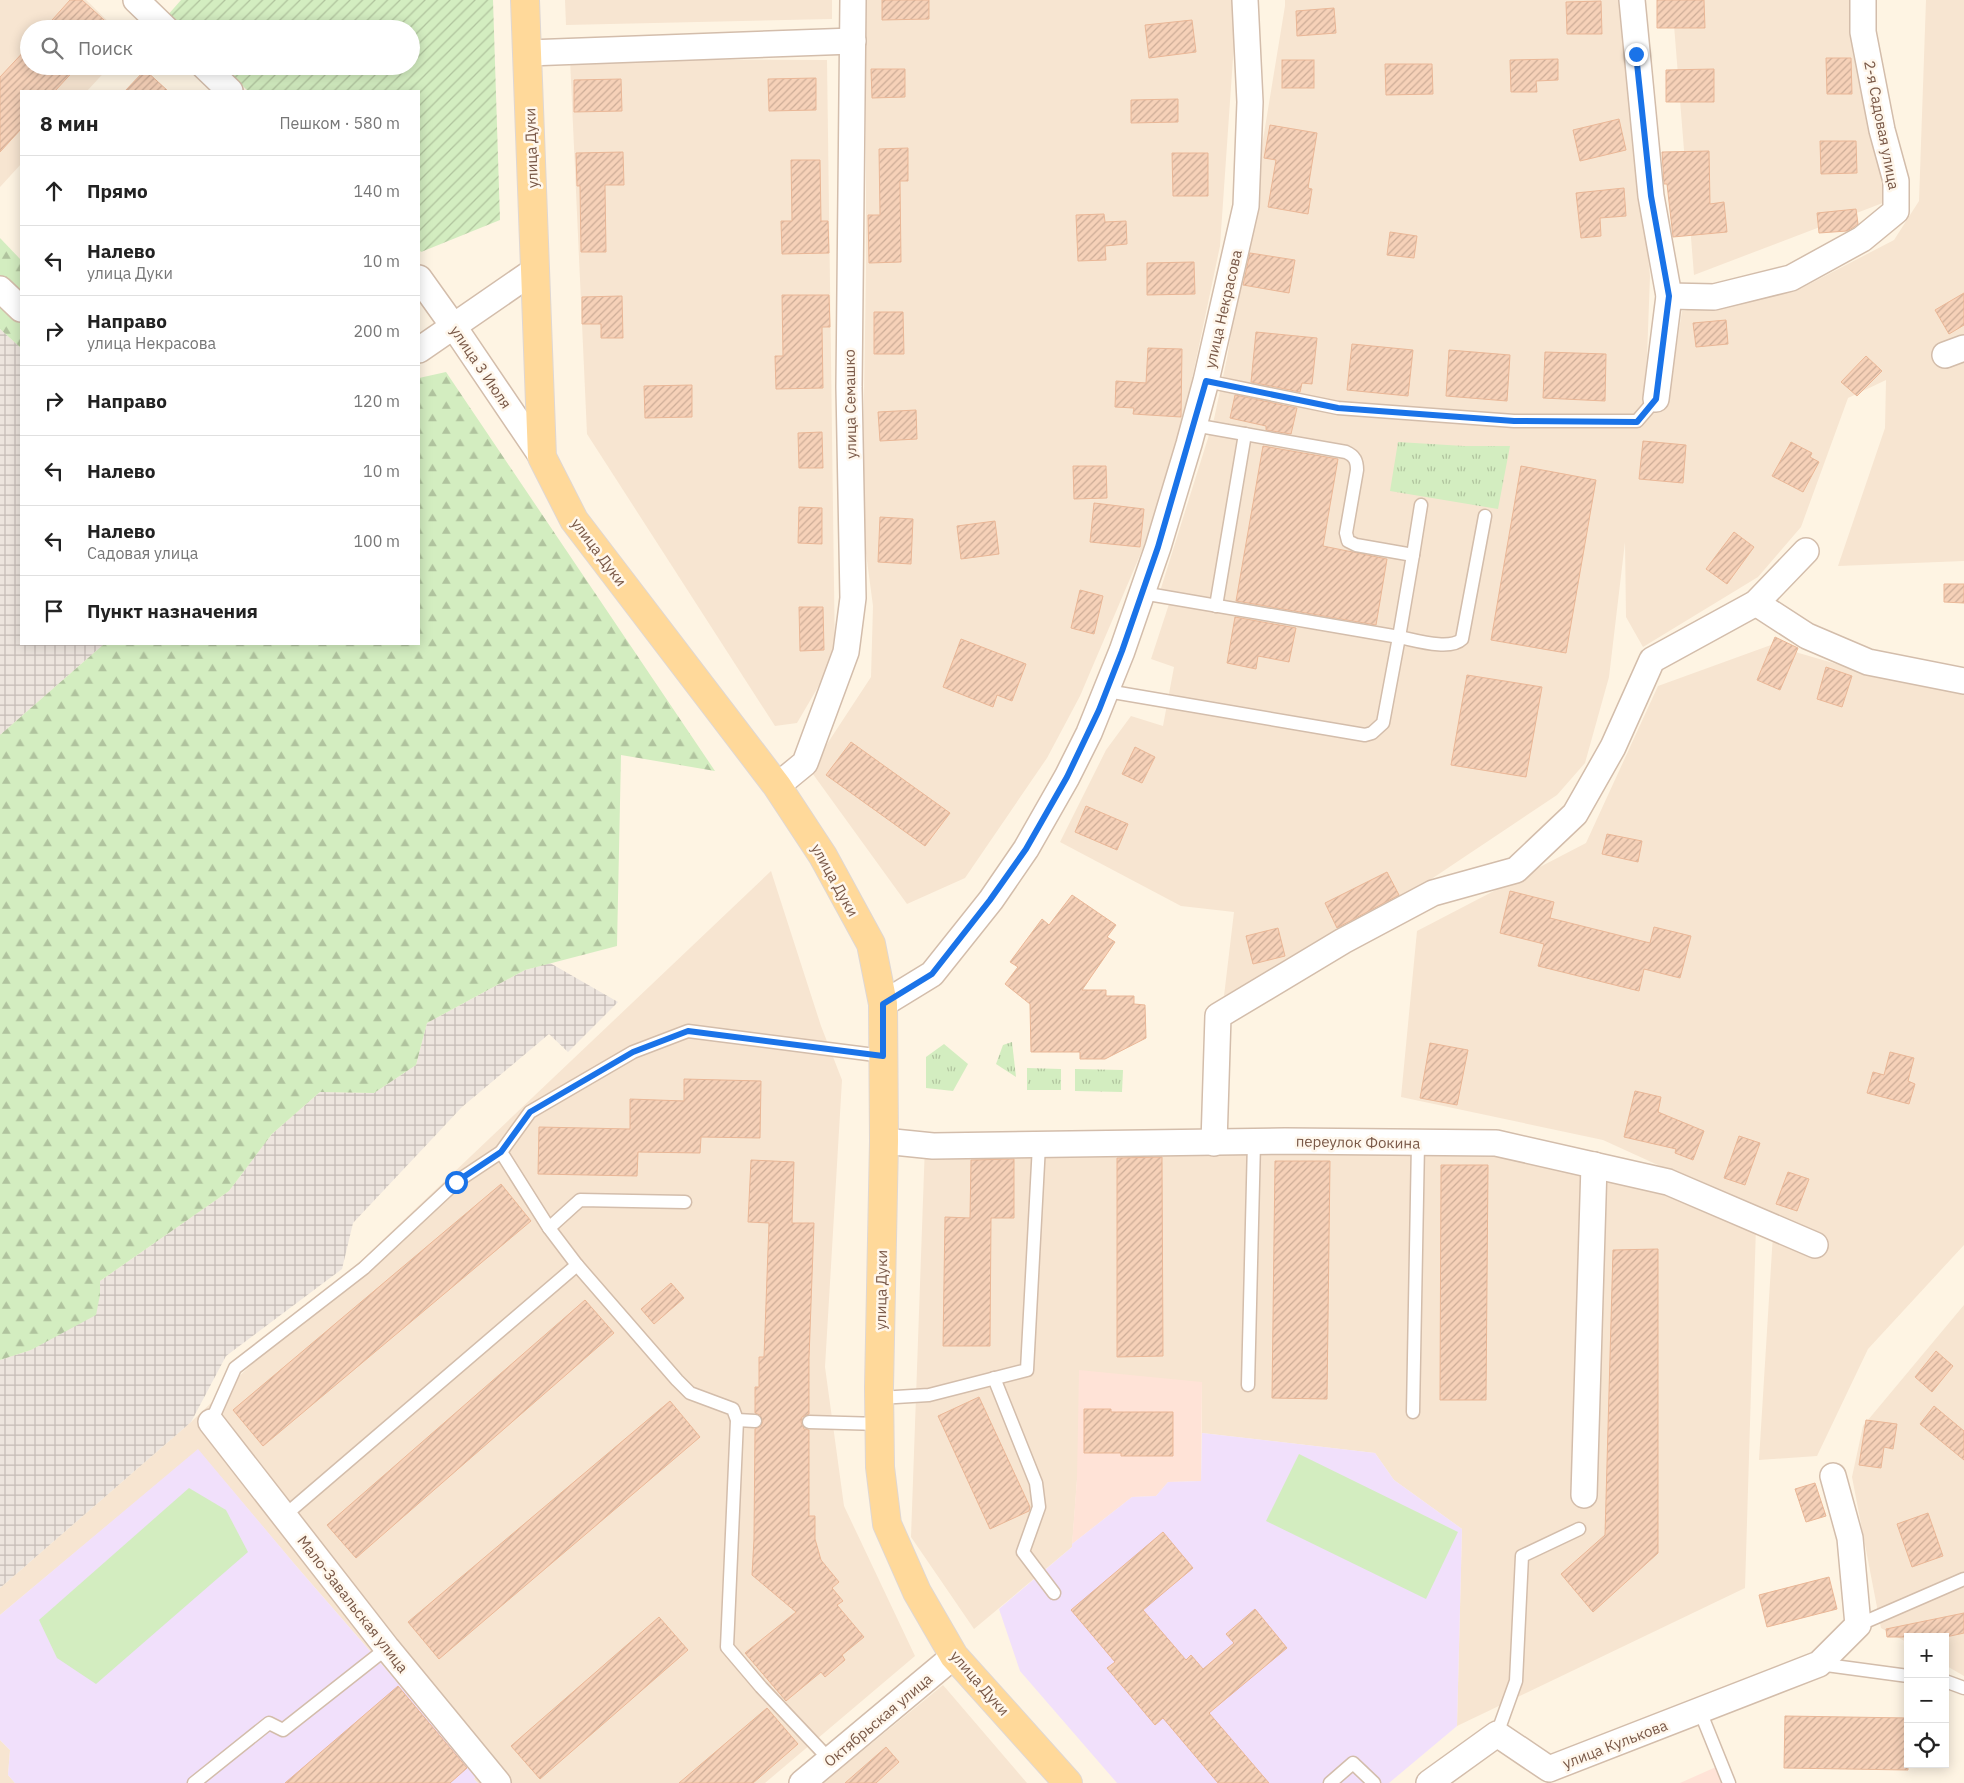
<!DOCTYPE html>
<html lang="ru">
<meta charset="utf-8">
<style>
:root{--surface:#fff;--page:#f6f6f6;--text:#222;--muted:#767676;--line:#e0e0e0}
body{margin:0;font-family:"IBM Plex Sans",sans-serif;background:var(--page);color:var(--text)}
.controls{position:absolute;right:15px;bottom:15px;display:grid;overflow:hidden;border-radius:0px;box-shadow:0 2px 12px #0003}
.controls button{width:45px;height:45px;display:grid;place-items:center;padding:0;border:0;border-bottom:1px solid var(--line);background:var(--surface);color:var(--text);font:25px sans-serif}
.stop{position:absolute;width:15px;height:15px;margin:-11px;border:4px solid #1a73e8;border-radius:50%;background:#fff}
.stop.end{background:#1a73e8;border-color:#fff;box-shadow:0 1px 5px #0008}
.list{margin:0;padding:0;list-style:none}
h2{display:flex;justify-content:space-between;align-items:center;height:65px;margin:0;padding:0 20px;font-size:21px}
h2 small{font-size:16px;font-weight:400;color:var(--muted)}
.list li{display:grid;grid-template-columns:32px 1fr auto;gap:15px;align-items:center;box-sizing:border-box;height:70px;padding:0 20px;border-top:1px solid var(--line)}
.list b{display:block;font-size:19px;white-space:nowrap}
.list p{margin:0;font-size:16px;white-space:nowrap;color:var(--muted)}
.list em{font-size:16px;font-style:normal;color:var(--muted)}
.icon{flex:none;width:28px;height:28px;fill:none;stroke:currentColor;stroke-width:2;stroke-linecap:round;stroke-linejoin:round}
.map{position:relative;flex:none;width:1964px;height:1783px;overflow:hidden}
.search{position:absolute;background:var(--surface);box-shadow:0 2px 12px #0003;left:20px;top:20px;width:400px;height:55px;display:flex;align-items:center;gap:12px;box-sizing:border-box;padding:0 18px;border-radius:28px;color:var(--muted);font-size:19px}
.panel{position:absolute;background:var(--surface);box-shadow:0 2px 12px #0003;left:20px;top:90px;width:400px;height:555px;border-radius:0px}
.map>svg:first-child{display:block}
.residential{fill:#f7e5d1}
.commercial{fill:#ffe3d7}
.industrial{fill:url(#industrial-grid)}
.education{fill:#f1e0fb}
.grass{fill:url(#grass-tufts)}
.forest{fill:url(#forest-firs)}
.garden{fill:url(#garden-furrows)}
.pitch{fill:#d3edc0}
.building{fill:url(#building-hatch);stroke:#eab797}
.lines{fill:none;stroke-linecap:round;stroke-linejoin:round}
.service-casing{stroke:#d3bdab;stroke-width:15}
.minor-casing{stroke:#d3bdab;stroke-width:28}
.primary-casing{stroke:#dfd7d3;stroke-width:30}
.service{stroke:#fff;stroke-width:12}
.minor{stroke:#fff;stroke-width:25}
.primary{stroke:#ffd99a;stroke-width:28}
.route{stroke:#1a73e8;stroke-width:6}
.labels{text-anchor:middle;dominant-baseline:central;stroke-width:5;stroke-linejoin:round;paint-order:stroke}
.street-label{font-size:15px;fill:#795847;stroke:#fff7ec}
</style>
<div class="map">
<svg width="1964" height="1783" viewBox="0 0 1964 1783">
<defs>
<pattern id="industrial-grid" width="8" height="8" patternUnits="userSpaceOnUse" patternTransform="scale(1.25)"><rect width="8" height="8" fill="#ede5de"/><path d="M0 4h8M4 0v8" fill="none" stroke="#c5bcb6"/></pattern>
<pattern id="grass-tufts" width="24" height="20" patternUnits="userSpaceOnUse" patternTransform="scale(1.25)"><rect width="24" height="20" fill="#d3edc0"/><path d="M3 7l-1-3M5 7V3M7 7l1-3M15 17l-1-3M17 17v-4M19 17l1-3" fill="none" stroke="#b0c39e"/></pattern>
<pattern id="forest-firs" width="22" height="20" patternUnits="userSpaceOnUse" patternTransform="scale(1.25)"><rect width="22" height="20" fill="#d3edc0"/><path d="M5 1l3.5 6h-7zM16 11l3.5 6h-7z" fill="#b0c39e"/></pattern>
<pattern id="garden-furrows" width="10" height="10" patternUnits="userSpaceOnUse" patternTransform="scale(1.25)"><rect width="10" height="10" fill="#d3edc0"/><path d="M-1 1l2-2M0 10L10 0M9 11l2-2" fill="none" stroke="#b0c39e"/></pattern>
<pattern id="building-hatch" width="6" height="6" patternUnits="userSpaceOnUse" patternTransform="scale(1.25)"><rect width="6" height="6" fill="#f6d1b8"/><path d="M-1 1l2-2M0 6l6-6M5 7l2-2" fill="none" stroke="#ccac97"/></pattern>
</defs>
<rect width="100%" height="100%" fill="#fef4e3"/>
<g class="residential">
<polygon points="0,0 86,0 116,29 29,29 29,66 110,66 87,91 21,91 21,164 0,187"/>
<polygon points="565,0 832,0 832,19 566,25"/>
<polygon points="866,0 1237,0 1220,246 1180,436 1161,506 1080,696 1047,758 965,878 907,904 810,770 871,677 873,606 862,523 866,270"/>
<polygon points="1285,0 1623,0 1650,276 1647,357 1641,416 1644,401 1668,401 1682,311 1796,291 1894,240 1919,201 1926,0 1964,0 1964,561 1838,566 1885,428 1886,380 1848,398 1801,527 1758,577 1643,647 1626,617 1625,542 1609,677 1585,763 1557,795 1394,904 1224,996 1234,912 1181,906 1060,842 1106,750 1131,716 1163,726 1174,667 1151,659 1169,604 1157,601 1214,419 1227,358 1285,6"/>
<polygon points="1672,0 1869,0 1888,201 1694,275"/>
<polygon points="570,59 827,60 835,658 797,723 775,726 587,434"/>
<polygon points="1771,645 1847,667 1964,693 1964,1245 1868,1349 1817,1456 1759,1460 1774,1218 1603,1140 1401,1097 1417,931 1586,843 1658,686"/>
<polygon points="771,871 821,1026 842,1080 825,1367 844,1506 915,1656 765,1783 478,1783 474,1779 477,1774 297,1567 198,1450 0,1615 0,1588 191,1422"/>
<polygon points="925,1144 1501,1154 1661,1187 1756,1226 1745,1588 1457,1726 1462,1529 1394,1480 1375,1453 1202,1433 1202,1382 1077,1479 1072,1547 974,1629 911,1537"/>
<polygon points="1964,1305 1964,1676 1945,1665 1945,1637 1908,1637 1908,1643 1881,1628 1852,1477 1863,1426"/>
<polygon points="943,1685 1027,1783 823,1783"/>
<polygon points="0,1740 10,1750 8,1775 15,1783 0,1783"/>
</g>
<g class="commercial">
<polygon points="1079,1370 1202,1382 1201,1481 1168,1482 1156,1496 1132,1497 1072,1544 1077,1479"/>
<polygon points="1716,1767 1722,1783 1680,1783"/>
</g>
<g class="industrial">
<polygon points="0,329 21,348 21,644 104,644 0,735"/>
<polygon points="550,963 618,1002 568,1052 549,1034 462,1107 353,1223 342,1269 226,1356 191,1422 0,1588 0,1360 31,1350 100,1295 100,1281 229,1191 272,1134 320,1092 374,1093 416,1065 427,1023 525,970"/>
</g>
<g class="education">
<polygon points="1202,1433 1375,1453 1394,1480 1462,1529 1457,1726 1389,1783 1117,1783 1020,1671 999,1609 1072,1547 1072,1544 1132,1497 1156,1496 1168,1482 1201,1481"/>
<polygon points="198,1449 297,1567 477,1774 474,1779 478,1783 15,1783 8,1775 10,1750 0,1740 0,1615"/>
</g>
<g class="grass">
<polygon points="1398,442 1464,446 1510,446 1498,509 1390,491"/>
<polygon points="1012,1042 1016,1077 996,1064 1003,1045"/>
<polygon points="944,1044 968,1064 953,1091 926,1088 926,1057"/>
<polygon points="1027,1068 1061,1069 1061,1090 1027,1090"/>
<polygon points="1075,1069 1123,1070 1122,1092 1075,1091"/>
</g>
<g class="forest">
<polygon points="0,238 21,260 21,348 0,329"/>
<polygon points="446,372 715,771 621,755 617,946 525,970 427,1023 416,1065 374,1093 320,1092 272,1134 229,1191 100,1281 100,1295 96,1315 31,1350 0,1360 0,735 104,644 419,644 419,378"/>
</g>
<polygon class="garden" points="181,0 493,0 500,220 421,252 419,249 419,91 248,91 222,66 411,66 411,29 181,29 167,16"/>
<g class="pitch">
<polygon points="1299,1454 1458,1532 1426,1599 1266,1521"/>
<polygon points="189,1488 226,1510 248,1552 96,1684 57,1658 39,1620"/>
</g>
<g class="building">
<polygon points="70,0 82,0 114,29 44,29"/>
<polygon points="882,0 929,0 929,19 882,20"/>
<polygon points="1657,0 1704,0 1705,28 1657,28"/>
<polygon points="1601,1 1602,34 1567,34 1566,2"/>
<polygon points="1334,8 1336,33 1297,36 1296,11"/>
<polygon points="1192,20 1196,52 1149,58 1145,25"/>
<polygon points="29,46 29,66 78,66 55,91 21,91 21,129 0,152 0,77"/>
<polygon points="1826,58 1851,58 1852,94 1827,94"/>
<polygon points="1558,59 1558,80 1536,81 1537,92 1511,92 1510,60"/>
<rect x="1282" y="60" width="32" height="28"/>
<polygon points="1385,64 1432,64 1433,94 1386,95"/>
<polygon points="871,69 905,69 905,97 872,98"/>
<polygon points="1714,69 1714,102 1666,102 1666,70"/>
<polygon points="145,70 168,91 125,91"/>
<polygon points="816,78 816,110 769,111 768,79"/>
<polygon points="621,79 622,111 574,112 574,80"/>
<polygon points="1178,99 1178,122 1131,123 1131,100"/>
<polygon points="1619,119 1626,150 1580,161 1573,130"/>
<polygon points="1270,125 1317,133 1308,188 1312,189 1308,214 1268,207 1276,160 1264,158"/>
<polygon points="1820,141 1856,141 1857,173 1821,174"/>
<polygon points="908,148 908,181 900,181 901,262 869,263 868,215 880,215 879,149"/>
<polygon points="1709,151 1710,204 1724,202 1727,232 1673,237 1667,184 1664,184 1662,152"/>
<polygon points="623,152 624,185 605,185 606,252 581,252 580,186 577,186 576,153"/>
<polygon points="1172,153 1208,153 1208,196 1173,196"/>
<polygon points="791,160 820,160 821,221 828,221 829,253 782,254 781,221 792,221"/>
<polygon points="1624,188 1626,216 1600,218 1601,236 1581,238 1576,193"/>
<polygon points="1856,209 1858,224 1854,227 1847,231 1819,233 1817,213"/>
<polygon points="1104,214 1105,222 1126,221 1127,244 1105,246 1106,260 1078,261 1076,215"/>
<polygon points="1390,232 1417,236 1414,258 1387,255"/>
<polygon points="1250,253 1295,260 1289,293 1243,285"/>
<polygon points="1194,262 1195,294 1147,295 1147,263"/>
<polygon points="1964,293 1964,325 1949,334 1935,310"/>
<polygon points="782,295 829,295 830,327 822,327 823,388 776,389 775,356 783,356"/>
<polygon points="622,296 623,338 601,338 601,324 582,324 582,297"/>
<polygon points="874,312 903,312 904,354 874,354"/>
<polygon points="1726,320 1728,344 1696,347 1693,323"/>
<polygon points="1256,332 1317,338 1312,384 1302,383 1300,392 1251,382"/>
<polygon points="1352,344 1413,350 1408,396 1347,390"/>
<polygon points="1148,348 1182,349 1181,417 1133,414 1134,408 1115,407 1116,381 1146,383"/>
<polygon points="1449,350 1510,355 1507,401 1446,396"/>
<polygon points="1545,352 1606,354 1605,401 1543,398"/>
<polygon points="1866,356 1882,371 1857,396 1841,382"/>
<polygon points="692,385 692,417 645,418 644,386"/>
<polygon points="1235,395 1297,408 1291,434 1266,430 1266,426 1230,418"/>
<polygon points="916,410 917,439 880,441 878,412"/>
<polygon points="822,432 823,468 799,468 798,433"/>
<polygon points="1643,441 1686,445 1683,483 1639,479"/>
<polygon points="1791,442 1812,453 1810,457 1819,462 1803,492 1772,476"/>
<polygon points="1263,446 1338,459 1323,546 1387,559 1376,625 1236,601"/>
<polygon points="1073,466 1106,466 1107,498 1074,499"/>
<polygon points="1521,466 1596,480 1566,653 1491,640"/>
<polygon points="1094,503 1144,509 1140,547 1090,542"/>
<polygon points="799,507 822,508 822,544 798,543"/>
<polygon points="880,517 913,519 911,564 878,562"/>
<polygon points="995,521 999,554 961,559 957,526"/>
<polygon points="1734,532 1754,547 1727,584 1706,569"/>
<polygon points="1944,584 1964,584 1964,603 1944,602"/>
<polygon points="1080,590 1103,596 1094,634 1071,628"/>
<polygon points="799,607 823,607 824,650 800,651"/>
<polygon points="1235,617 1296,628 1289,662 1258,656 1256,669 1227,663"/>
<polygon points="1775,637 1798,648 1780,690 1757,680"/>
<polygon points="961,639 1026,664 1012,701 997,695 993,707 943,687"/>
<polygon points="1826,667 1852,676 1842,707 1817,699"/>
<polygon points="1467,675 1542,687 1526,777 1451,765"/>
<polygon points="851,742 950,813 925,846 826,775"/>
<polygon points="1135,747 1155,757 1142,783 1122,774"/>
<polygon points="1086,806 1128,824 1117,850 1075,832"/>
<polygon points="1607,834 1642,841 1638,862 1602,854"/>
<polygon points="1387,872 1399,895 1337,928 1325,903"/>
<polygon points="1510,891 1554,902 1550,918 1650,943 1654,927 1691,936 1680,978 1644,969 1639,991 1538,966 1544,944 1500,933"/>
<polygon points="1072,895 1116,925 1107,937 1115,942 1082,990 1106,990 1106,996 1134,996 1134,1004 1145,1005 1146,1038 1105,1059 1080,1059 1080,1052 1031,1052 1030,1004 1005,984 1018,967 1010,962 1042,919 1049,925"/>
<polygon points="1278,928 1285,956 1253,964 1246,936"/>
<polygon points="1430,1043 1468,1050 1457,1105 1420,1098"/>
<polygon points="1890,1052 1914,1058 1908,1081 1915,1084 1909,1104 1867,1093 1873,1072 1884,1075"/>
<polygon points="684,1079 761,1081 760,1138 701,1137 700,1153 638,1152 637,1176 538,1174 539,1127 630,1129 630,1099 684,1101"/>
<polygon points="1635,1091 1661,1097 1658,1112 1704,1131 1693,1160 1675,1153 1676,1149 1624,1137"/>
<polygon points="1739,1136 1760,1143 1745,1185 1724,1178"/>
<polygon points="1162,1157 1163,1356 1117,1357 1117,1158"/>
<polygon points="1014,1159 1014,1218 991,1218 990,1346 943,1346 945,1217 970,1218 971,1160"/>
<polygon points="751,1160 794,1162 792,1223 814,1223 809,1358 809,1414 802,1417 801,1422 804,1429 809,1430 809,1516 815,1516 815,1539 821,1560 839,1582 832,1588 843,1601 837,1605 864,1637 842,1655 845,1660 825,1677 821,1672 786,1701 745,1653 796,1612 752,1575 754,1539 755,1429 761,1426 763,1421 760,1415 755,1413 755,1387 759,1387 759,1357 764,1357 769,1223 748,1222"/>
<polygon points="1275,1161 1330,1161 1327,1399 1272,1398"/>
<polygon points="1441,1165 1488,1165 1486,1400 1440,1400"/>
<polygon points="1788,1172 1809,1179 1797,1211 1776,1204"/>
<polygon points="501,1184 531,1221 263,1446 233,1410"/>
<polygon points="1658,1249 1658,1553 1593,1612 1561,1574 1605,1535 1613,1250"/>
<polygon points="671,1283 684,1298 654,1324 641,1309"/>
<polygon points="585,1300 614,1333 356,1558 327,1525"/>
<polygon points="1936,1351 1953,1366 1932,1392 1915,1377"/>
<polygon points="979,1397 1030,1507 1029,1511 990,1529 938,1416"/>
<polygon points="670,1401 700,1437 439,1659 408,1622"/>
<polygon points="1934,1406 1964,1431 1964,1460 1920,1424"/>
<polygon points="1084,1409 1111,1409 1111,1412 1173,1412 1173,1456 1121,1456 1121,1453 1084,1453"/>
<polygon points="1866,1420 1897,1424 1893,1449 1884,1447 1881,1468 1859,1465"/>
<polygon points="1815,1483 1826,1516 1806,1522 1795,1489"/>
<polygon points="1928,1513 1943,1556 1912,1567 1897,1524"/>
<polygon points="1163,1532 1193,1568 1143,1610 1186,1660 1191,1655 1203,1669 1234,1643 1226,1634 1255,1609 1287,1648 1209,1713 1269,1783 1218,1783 1163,1718 1155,1725 1107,1668 1115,1662 1071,1610"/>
<polygon points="1829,1577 1837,1609 1767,1627 1759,1595"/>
<polygon points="1964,1613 1964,1633 1946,1637 1887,1637 1886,1629"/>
<polygon points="659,1617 688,1650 540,1779 511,1746"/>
<polygon points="398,1686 467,1768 450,1783 285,1783"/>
<polygon points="767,1708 798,1744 753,1783 679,1783"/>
<polygon points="1785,1716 1908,1718 1908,1770 1784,1768"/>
<polygon points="886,1747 899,1762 876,1783 845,1783"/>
</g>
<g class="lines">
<defs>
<g id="service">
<polyline points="1206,381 1338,408 1514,421 1637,421 1656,399"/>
<polyline points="1413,555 1421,505"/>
<path d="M1142 593 1399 637 1413 555 1356 545 1348 541 1346 533 1357 470C1357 461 1355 456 1346 452L1194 425"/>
<polyline points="1216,606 1245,434"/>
<path d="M1107 691 1365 735 1372 733 1383 723 1399 637C1415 640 1450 651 1462 639L1485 516"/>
<polyline points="549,1228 580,1200 685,1202"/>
<polyline points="994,1378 1036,1483 1039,1507 1023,1552 1054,1593"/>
<polyline points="1248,1385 1254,1142"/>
<polyline points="879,1398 929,1395 1027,1370 1039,1145"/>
<polyline points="1413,1412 1418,1143"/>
<polyline points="737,1420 755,1421"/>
<polyline points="211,1422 235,1368 364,1268 456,1182 501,1152"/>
<polyline points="809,1422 880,1424"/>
<polyline points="284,1516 577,1265"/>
<polyline points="1858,1625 1964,1579"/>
<polyline points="1819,1664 1908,1676"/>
<polyline points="1945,1681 1964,1688"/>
<polyline points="1700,1711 1729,1783"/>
<polyline points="1497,1734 1516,1681 1522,1556 1579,1529"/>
<polyline points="830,1760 761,1687 727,1647 737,1420 733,1409 690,1393 677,1380 577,1265 549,1228 501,1152 530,1112 633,1052 688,1031 883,1056"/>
<polyline points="194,1783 269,1723 283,1730 387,1648"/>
<polyline points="1330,1783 1353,1763 1374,1783"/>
</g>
<g id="minor">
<polyline points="136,0 166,29"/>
<polyline points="1632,0 1651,196 1669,296 1656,399"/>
<polyline points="528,53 853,41"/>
<polyline points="204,66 230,91"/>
<polyline points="419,278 454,327 542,457"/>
<polyline points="0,289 21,309"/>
<polyline points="1669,296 1714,297 1791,278 1862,239 1896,211 1896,181 1882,130 1863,32 1863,0"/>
<polyline points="419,350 535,270"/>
<polyline points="1945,355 1964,348"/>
<polyline points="1756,603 1807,636 1868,662 1964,681"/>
<polyline points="777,786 805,763 846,652 853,598 849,387 853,0"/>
<polyline points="883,1004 932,974 991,900 1026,849 1067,777 1089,733 1122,651 1158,547 1189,444 1206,381 1246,206 1250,102 1245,0"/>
<polyline points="884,1141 933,1146 1285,1141 1496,1143 1668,1182 1815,1245"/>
<polyline points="1214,1143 1218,1016 1343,941 1433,893 1516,870 1575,814 1613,747 1652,660 1756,603 1806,551"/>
<polyline points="211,1422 387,1648 498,1783"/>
<polyline points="1584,1495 1594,1165"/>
<polyline points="802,1783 954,1656"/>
<polyline points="1429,1783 1497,1734 1549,1769 1819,1664 1858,1625 1850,1538 1833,1476"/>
</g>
<polyline id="primary" points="525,0 542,457 574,520 777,786 823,856 871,944 883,1004 884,1141 879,1388 880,1467 887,1524 917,1592 954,1656 1068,1783"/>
</defs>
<use href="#service" class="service-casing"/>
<use href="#minor" class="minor-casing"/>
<use href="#primary" class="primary-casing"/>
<use href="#service" class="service"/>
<use href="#minor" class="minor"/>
<use href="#primary" class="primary"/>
</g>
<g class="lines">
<polyline class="route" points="456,1182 501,1152 530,1112 633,1052 688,1031 883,1056 883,1004 932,974 990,900 1026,849 1067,777 1099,710 1122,651 1158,547 1206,381 1338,408 1514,421 1637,422 1656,399 1669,296 1651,196 1636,54"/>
</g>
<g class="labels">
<g class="street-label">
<text transform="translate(1882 125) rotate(79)">2-я Садовая улица</text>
<text transform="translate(531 148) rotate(-92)">улица Дуки</text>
<text transform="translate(1223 309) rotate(-77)">улица Некрасова</text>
<text transform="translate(481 367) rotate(56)">улица 3 Июля</text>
<text transform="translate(850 404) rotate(-91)">улица Семашко</text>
<text transform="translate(599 552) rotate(53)">улица Дуки</text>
<text transform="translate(835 880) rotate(61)">улица Дуки</text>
<text transform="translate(1358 1142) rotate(1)">переулок Фокина</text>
<text transform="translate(881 1290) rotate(-89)">улица Дуки</text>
<text transform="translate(353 1604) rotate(52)">Мало-Завальская улица</text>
<text transform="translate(980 1683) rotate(49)">улица Дуки</text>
<text transform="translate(878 1720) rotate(-40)">Октябрьская улица</text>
<text transform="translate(1615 1744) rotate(-21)">улица Кулькова</text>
</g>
</g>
</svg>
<div class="controls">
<button>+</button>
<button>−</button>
<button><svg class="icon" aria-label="locate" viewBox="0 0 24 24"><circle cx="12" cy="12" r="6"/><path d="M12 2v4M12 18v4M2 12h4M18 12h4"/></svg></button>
</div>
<div class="stop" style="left:456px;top:1182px"></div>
<div class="stop end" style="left:1636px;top:54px"></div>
<div class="search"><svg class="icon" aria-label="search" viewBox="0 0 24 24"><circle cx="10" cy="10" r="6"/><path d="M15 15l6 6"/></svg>Поиск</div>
<section class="panel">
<h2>8 мин<small>Пешком · 580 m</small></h2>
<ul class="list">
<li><svg class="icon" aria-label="ahead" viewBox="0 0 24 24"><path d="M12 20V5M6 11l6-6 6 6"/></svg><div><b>Прямо</b></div><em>140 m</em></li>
<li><svg class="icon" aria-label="left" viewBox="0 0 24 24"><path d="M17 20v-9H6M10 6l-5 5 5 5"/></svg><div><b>Налево</b><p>улица Дуки</p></div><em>10 m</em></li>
<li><svg class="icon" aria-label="right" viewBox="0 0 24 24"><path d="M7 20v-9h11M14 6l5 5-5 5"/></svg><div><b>Направо</b><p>улица Некрасова</p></div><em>200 m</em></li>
<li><svg class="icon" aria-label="right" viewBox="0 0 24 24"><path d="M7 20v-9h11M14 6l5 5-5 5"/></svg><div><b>Направо</b></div><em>120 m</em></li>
<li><svg class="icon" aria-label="left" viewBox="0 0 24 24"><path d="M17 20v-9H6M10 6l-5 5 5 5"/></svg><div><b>Налево</b></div><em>10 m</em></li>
<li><svg class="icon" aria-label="left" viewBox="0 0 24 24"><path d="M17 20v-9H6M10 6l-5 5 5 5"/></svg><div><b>Налево</b><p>Садовая улица</p></div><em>100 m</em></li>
<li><svg class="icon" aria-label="arrive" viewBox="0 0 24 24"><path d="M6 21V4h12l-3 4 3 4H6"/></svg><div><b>Пункт назначения</b></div></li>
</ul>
</section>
</div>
